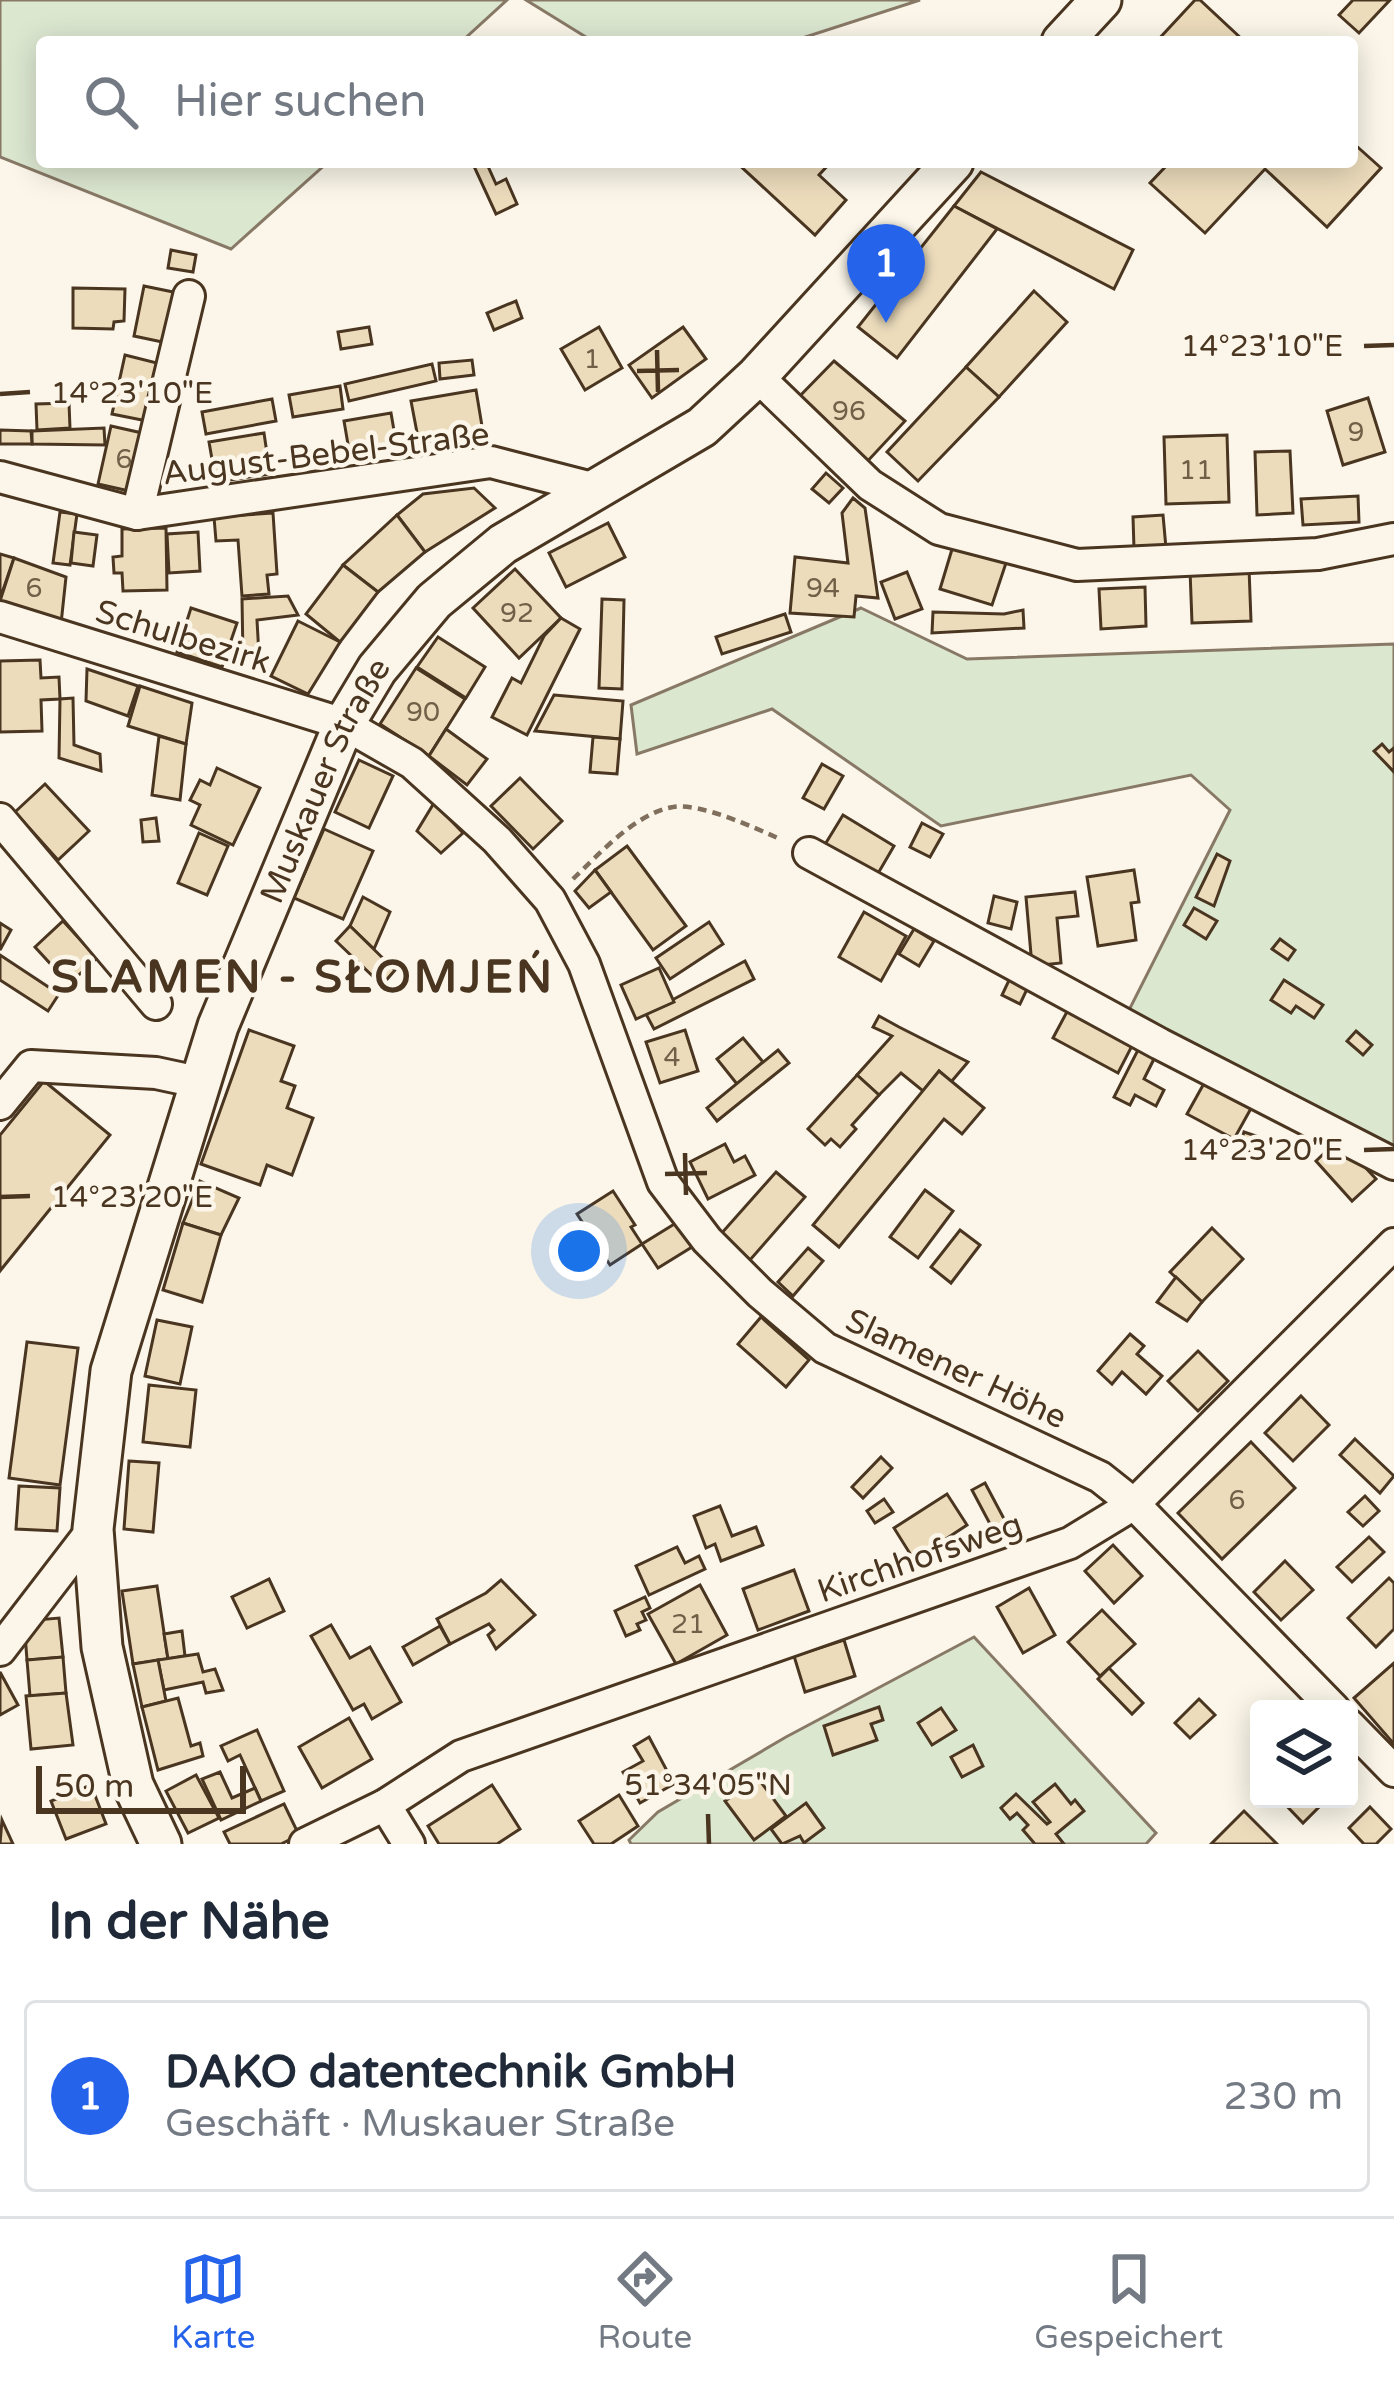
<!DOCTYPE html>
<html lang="de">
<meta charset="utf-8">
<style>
:root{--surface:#fff;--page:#f6f6f7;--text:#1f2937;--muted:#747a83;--line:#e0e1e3;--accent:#2563eb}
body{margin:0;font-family:"Varela Round",sans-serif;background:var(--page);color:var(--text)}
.controls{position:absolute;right:36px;bottom:36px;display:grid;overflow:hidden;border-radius:12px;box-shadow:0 6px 30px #0003}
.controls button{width:108px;height:108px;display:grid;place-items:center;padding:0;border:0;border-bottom:3px solid var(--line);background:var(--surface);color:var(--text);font:60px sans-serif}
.scale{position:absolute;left:36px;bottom:30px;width:210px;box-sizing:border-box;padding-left:12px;border:6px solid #4a3520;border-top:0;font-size:33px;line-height:42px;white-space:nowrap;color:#4a3520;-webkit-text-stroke:9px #fbf6e9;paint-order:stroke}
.you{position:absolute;left:579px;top:1251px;width:42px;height:42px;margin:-30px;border:9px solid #fff;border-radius:50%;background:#1a73e8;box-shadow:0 0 0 18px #1a73e833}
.badge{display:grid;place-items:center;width:78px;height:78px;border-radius:50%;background:var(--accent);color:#fff;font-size:39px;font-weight:700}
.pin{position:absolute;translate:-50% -99px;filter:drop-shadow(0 3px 6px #0008)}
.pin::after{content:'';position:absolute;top:63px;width:42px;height:36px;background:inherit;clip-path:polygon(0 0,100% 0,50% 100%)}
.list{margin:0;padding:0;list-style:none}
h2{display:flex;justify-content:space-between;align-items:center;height:156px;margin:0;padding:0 48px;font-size:51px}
h2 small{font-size:39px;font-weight:400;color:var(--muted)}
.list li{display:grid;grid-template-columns:78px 1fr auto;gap:36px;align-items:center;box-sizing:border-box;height:192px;margin:0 24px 24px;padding:0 24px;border:3px solid var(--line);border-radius:12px}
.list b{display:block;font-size:45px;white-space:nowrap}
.list p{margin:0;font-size:39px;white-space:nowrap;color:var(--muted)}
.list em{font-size:39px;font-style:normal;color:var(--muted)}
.icon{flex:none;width:66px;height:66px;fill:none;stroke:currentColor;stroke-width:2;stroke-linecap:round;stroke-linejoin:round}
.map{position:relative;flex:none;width:1394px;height:1844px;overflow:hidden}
.search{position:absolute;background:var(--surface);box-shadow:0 6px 30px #0003;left:36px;right:36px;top:36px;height:132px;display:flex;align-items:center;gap:30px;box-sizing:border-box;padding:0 42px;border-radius:12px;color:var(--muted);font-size:45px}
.sheet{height:372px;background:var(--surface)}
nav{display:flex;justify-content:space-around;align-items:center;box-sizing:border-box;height:168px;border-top:3px solid var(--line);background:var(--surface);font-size:33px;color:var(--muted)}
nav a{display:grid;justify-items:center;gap:6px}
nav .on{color:var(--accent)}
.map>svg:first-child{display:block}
.green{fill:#dce7d0;stroke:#887966;stroke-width:3}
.building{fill:#ecdcbc;stroke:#4a3520;stroke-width:3}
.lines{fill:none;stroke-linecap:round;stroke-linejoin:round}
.minor-casing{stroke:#4a3520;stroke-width:36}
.major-casing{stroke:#4a3520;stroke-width:45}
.path{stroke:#7f6f5c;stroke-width:4.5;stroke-dasharray:9 6;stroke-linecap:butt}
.minor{stroke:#fbf6e9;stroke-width:30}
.major{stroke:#fbf6e9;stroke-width:39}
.ticks{fill:none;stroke:#4a3520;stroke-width:4.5}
.labels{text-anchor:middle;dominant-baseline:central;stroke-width:9;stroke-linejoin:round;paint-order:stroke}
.number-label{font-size:27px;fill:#725f47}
.street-label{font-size:33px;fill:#4a3520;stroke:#fbf6e9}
.district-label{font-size:45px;font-weight:bold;letter-spacing:3px;fill:#4a3520;stroke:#fbf6e9}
.ticks-label{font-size:30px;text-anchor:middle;fill:#4a3520;stroke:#fbf6e9;stroke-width:9;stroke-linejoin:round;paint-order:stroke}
</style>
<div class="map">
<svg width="1394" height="1844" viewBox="0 0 1394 1844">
<rect width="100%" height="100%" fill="#fbf6e9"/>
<g class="green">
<polygon points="0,0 507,0 461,42 42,42 42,162 328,162 231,249 0,157"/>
<polygon points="526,0 920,0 790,42 594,42"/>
<polygon points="861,608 967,659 1394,644 1394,1164 1122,1024 1230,810 1191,775 941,826 772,709 637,754 631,705"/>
<polygon points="974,1637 1156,1833 1146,1844 631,1844 629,1840 658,1812 786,1737"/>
</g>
<g class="building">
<polygon points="1195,0 1200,0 1245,42 1156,42"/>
<polygon points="1353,0 1390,0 1359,33 1339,15"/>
<polygon points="1352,142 1381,168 1327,227 1265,169 1205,233 1150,183 1170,162 1352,162"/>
<polygon points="472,162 486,162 496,184 506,179 517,204 496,214"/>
<polygon points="736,162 831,162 819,175 846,200 815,235"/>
<polygon points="981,172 1133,250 1114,289 954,206"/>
<polygon points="954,206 997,229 897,358 858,327"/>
<polygon points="171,250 196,255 193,272 168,268"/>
<polygon points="144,286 178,293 167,343 134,336"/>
<polygon points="73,288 125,289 124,321 114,322 113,329 73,328"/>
<polygon points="1034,291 1067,322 999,397 966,367"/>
<polygon points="516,301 522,318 494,330 487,313"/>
<polygon points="369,327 372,344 341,349 338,332"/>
<polygon points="599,327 622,368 585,390 561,349"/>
<polygon points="683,327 706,359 652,398 629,365"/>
<polygon points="125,355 165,365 152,422 112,414"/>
<polygon points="472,360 474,375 440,379 439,363"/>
<polygon points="834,361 905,421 864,465 795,401"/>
<polygon points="432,364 436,381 349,401 345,384"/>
<polygon points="966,367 999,397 918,481 887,452"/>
<polygon points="340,386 343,409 293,417 289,395"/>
<polygon points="476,390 483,432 419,443 411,401"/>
<polygon points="1368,398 1385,452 1343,465 1327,411"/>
<polygon points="272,399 276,421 206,434 202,412"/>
<polygon points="69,403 70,428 37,430 36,404"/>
<polygon points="391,413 397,448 350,456 344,421"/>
<polygon points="111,426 151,435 138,493 98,484"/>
<polygon points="104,428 105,445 32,444 32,431"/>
<polygon points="0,430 31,431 32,444 0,444"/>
<polygon points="264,433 270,474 216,482 209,442"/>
<polygon points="1227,435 1229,502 1166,504 1164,437"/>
<polygon points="1290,451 1293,513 1257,515 1255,452"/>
<polygon points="826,473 843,488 829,503 812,489"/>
<polygon points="474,488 495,508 425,552 397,515 423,494"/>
<polygon points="1358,496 1359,522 1303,525 1301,499"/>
<polygon points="853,498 865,508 878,598 856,596 854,617 790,613 795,557 848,563 842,513"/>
<polygon points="60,512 77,514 70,565 53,563"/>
<polygon points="273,513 277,574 267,575 269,594 242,596 238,540 216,541 214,517"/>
<polygon points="397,515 425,552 378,592 343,565"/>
<polygon points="1163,515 1166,548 1134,549 1133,517"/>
<polygon points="608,523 625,557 566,587 549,553"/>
<polygon points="166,528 167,590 123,591 122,573 114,573 113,557 122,556 122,529"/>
<polygon points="74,532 97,535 93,566 71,563"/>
<polygon points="198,532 200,571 169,573 167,534"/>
<polygon points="953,546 1006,563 992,605 940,589"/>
<polygon points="0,554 14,558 0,599"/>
<polygon points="14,558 66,577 61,624 0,601"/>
<polygon points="343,565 378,592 340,642 306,614"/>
<polygon points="1249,568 1251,621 1192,623 1190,570"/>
<polygon points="515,569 561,618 519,658 473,608"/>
<polygon points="907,572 922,609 895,619 881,582"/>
<polygon points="1145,587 1146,626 1101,629 1099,589"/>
<polygon points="288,596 298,615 257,620 259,656 243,657 242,599"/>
<polygon points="602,599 624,600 622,689 599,688"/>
<polygon points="191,608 237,623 222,667 177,652"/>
<polygon points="1023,610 1024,628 932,633 933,612 1004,614"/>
<polygon points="785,614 791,632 722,654 716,637"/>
<polygon points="561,618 580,629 527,735 492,717 512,678 521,683 544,636"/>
<polygon points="298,621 340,642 308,694 271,676"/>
<polygon points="438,637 485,667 466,698 417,667"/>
<polygon points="40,660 41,678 59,677 60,699 41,700 42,731 0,732 0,661"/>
<polygon points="416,668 465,699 429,756 380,724"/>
<polygon points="87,669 138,686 128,716 86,701"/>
<polygon points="140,686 192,703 186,744 128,726"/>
<polygon points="554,695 623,701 620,739 535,731"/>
<polygon points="73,698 74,745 100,754 101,771 59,758 60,699"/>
<polygon points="446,729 487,759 467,785 429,756"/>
<polygon points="159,736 186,744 180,800 152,795"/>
<polygon points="593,737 620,739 617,774 590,772"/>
<polygon points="1382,744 1389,752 1394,748 1394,772 1374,751"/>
<polygon points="359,760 393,776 369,828 335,812"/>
<polygon points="822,764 843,776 824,809 803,798"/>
<polygon points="217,768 260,788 233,845 191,825 200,805 190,800 200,780 210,785"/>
<polygon points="520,778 562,821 533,849 491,806"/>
<polygon points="45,784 89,831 58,860 15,812"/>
<polygon points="434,803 463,833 441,853 417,831"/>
<polygon points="843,815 894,846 873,882 821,851"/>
<polygon points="156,818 159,841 143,842 141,820"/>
<polygon points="922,823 943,834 930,857 910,847"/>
<polygon points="324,829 373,851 343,919 294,898"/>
<polygon points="199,833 228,846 207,895 178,883"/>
<polygon points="627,846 686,926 653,950 595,870"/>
<polygon points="1217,854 1230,861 1214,906 1196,897"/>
<polygon points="595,870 611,892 589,908 575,891"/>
<polygon points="1134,870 1139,902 1131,903 1136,940 1098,946 1087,877"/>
<polygon points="1075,892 1078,916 1057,918 1061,963 1032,966 1026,897"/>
<polygon points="994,896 1017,902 1011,929 988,923"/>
<polygon points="363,897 390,912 374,949 350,926"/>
<polygon points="1194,908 1217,921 1206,939 1184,925"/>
<polygon points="864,912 906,936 881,981 839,957"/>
<polygon points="63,921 97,958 69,984 35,947"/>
<polygon points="709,922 723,944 670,979 656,958"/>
<polygon points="0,923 11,930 0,950"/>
<polygon points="350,926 395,970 382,985 336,941"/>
<polygon points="914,929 934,941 919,966 899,954"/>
<polygon points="1280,939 1295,950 1288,960 1272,949"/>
<polygon points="0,955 59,994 48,1011 0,980"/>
<polygon points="745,961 754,979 654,1029 646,1014"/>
<polygon points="659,968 674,1002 636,1019 621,985"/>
<polygon points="1011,976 1029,985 1020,1004 1002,995"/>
<polygon points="1284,980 1323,1005 1314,1018 1296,1006 1291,1013 1271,1000"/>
<polygon points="1069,1008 1134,1042 1118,1073 1053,1038"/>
<polygon points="879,1016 899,1027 968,1062 951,1082 939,1071 923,1091 901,1073 879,1095 857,1075 892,1036 873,1027"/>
<polygon points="249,1030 294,1046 281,1081 295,1086 287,1108 313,1118 292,1175 267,1165 260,1185 201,1164"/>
<polygon points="685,1030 698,1071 660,1083 646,1042"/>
<polygon points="1356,1031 1372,1045 1363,1055 1347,1041"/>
<polygon points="743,1038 763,1062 737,1084 717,1059"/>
<polygon points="1142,1042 1158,1051 1144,1079 1164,1090 1156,1106 1135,1095 1130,1105 1114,1097"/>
<polygon points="778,1050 789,1063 717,1121 707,1108"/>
<polygon points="939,1071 984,1108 962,1134 944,1119 839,1247 813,1225"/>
<polygon points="857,1075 879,1095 852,1125 856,1129 840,1147 831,1139 825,1145 808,1129"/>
<polygon points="1207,1078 1254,1103 1234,1139 1187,1114"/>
<polygon points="44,1081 110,1135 0,1271 0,1135"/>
<polygon points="1244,1132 1265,1139 1261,1154 1239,1148"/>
<polygon points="1339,1139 1376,1179 1352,1201 1316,1161"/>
<polygon points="725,1144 734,1162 745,1156 755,1175 708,1199 690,1162"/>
<polygon points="776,1172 805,1197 750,1260 720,1235"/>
<polygon points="200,1181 239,1198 221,1235 183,1223"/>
<polygon points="925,1190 953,1211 918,1258 890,1237"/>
<polygon points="613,1191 635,1225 631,1227 642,1244 610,1265 577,1214"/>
<polygon points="183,1223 221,1235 202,1302 163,1290"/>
<polygon points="676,1223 692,1247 658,1268 642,1244"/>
<polygon points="1212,1228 1243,1259 1202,1302 1170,1272"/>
<polygon points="960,1230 980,1245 951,1283 931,1267"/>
<polygon points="808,1248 823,1261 793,1296 778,1282"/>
<polygon points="1176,1277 1202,1302 1187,1321 1157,1302"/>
<polygon points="761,1317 809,1360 786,1387 738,1344"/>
<polygon points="157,1320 192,1327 180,1384 145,1376"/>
<polygon points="1130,1334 1144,1346 1137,1354 1162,1376 1146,1394 1122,1372 1112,1384 1098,1371"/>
<polygon points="27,1342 78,1348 60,1485 9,1478"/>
<polygon points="1198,1351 1228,1381 1198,1411 1168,1381"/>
<polygon points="149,1385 196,1390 190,1447 143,1442"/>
<polygon points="1301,1396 1329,1425 1293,1461 1265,1433"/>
<polygon points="1355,1439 1394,1476 1380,1493 1340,1455"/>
<polygon points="1251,1442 1295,1488 1222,1559 1178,1513"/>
<polygon points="881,1457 892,1468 863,1498 852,1487"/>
<polygon points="129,1461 159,1463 153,1532 124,1529"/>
<polygon points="985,1483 1011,1532 998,1539 972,1490"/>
<polygon points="19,1486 60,1488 57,1531 16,1529"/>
<polygon points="947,1494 967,1525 914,1560 894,1528"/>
<polygon points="1365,1496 1379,1511 1363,1526 1348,1512"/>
<polygon points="884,1499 893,1512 875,1523 867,1511"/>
<polygon points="720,1506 732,1536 756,1527 763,1545 721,1561 715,1544 706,1548 694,1516"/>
<polygon points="1369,1537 1384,1552 1352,1582 1337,1567"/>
<polygon points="1113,1545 1142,1576 1114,1603 1085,1571"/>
<polygon points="677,1547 685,1563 699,1556 705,1569 649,1595 636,1566"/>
<polygon points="1285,1561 1313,1590 1281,1620 1254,1592"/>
<polygon points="794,1570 809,1611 758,1630 743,1589"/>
<polygon points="1389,1578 1394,1583 1394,1629 1376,1647 1348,1618"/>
<polygon points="269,1579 284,1611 247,1628 232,1597"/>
<polygon points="501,1580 535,1615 496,1649 488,1635 494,1630 489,1624 450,1644 437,1619 486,1593"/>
<polygon points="700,1585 727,1635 676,1664 648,1614"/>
<polygon points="157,1586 168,1659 133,1664 122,1591"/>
<polygon points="1029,1588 1055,1635 1023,1653 997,1607"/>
<polygon points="645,1597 650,1608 642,1612 646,1620 637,1624 640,1630 626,1636 615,1611"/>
<polygon points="1102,1610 1135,1644 1100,1676 1068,1642"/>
<polygon points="59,1618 63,1657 27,1660 24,1621"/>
<polygon points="331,1625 350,1658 370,1647 401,1702 372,1719 364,1704 353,1710 311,1636"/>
<polygon points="440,1626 450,1644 413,1665 403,1647"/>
<polygon points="182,1631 185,1656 168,1659 164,1634"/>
<polygon points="844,1640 855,1676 805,1692 794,1656"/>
<polygon points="198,1654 203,1672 215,1669 223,1690 206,1693 203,1682 164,1690 158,1660"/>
<polygon points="63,1657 66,1693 30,1696 27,1660"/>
<polygon points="158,1660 166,1701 142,1707 133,1664"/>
<polygon points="1394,1663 1394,1744 1354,1698"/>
<polygon points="1109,1668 1143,1703 1132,1714 1098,1679"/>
<polygon points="0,1672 18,1705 0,1715"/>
<polygon points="66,1693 73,1745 31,1749 26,1696"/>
<polygon points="178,1698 191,1746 200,1743 203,1756 158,1770 142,1707"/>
<polygon points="1199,1699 1215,1715 1190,1738 1175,1723"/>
<polygon points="879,1707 883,1720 871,1724 877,1740 833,1755 824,1726"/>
<polygon points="941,1708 956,1730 932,1745 918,1723"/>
<polygon points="349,1718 372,1759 322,1788 299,1747"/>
<polygon points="257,1730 284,1791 261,1801 240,1755 228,1761 221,1746"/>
<polygon points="649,1737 674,1784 640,1803 623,1772 643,1761 634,1746"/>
<polygon points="973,1745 983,1766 962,1777 951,1757"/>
<polygon points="220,1772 232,1798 255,1788 261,1801 221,1820 202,1779"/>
<polygon points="196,1775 219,1818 188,1833 166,1791"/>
<polygon points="758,1778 786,1816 754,1840 725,1801"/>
<polygon points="1055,1784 1071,1804 1075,1800 1084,1811 1056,1834 1064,1844 1035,1844 1023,1830 1028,1825 1017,1813 1010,1819 1001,1808 1016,1794 1047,1824 1050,1822 1033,1802"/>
<polygon points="91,1785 106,1824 66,1839 51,1801"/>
<polygon points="492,1785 520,1829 497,1844 439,1844 428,1826"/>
<polygon points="619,1795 638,1826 611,1844 594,1844 579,1821"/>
<polygon points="1280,1799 1327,1799 1303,1823"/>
<polygon points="806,1803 824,1828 804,1843 800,1836 782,1844 771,1829"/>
<polygon points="284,1804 299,1835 281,1844 230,1844 224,1832"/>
<polygon points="1370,1807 1391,1829 1376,1844 1364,1844 1349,1828"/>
<polygon points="1244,1811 1277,1844 1211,1844"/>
<polygon points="2,1820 13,1844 0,1844"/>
</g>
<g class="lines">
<defs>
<g id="minor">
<polyline points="757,376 870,485 939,529 1077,565 1318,554 1394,539"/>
<polyline points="0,477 137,514 491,462 592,488"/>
<polyline points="137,514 189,296"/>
<polyline points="0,617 344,724 412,763 497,840 550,900 584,964 663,1182 707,1240 760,1293 825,1348 1100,1477 1134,1504 1334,1709"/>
<polyline points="0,819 156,1004"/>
<polyline points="809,853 1160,1044 1394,1164"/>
<polyline points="0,1104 31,1066 156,1073 198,1082"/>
<polyline points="0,1650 93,1529"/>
<polyline points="1349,1725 1394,1771"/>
<polyline points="385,1805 409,1844"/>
<polyline points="305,1844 385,1805 461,1756 1070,1543 1134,1504 1394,1244"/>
</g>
<g id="major">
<polyline points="1062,42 1101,0"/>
<path id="s1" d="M161 1844 133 1785 102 1647 93 1529 111 1371 218 1026 344 724 377 669 434 601 503 544 702 427 757 376 953 162"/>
</g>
</defs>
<use href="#minor" class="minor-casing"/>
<use href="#major" class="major-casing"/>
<path class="path" d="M573 879C599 854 636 813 673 807 699 802 758 829 782 840"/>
<use href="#minor" class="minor"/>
<use href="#major" class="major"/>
</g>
<path class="ticks" d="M1364 346 1394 345M657 350 658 392M637 371 679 370M0 394 30 392M1364 1150 1394 1149M685 1153 686 1195M665 1174 707 1173M0 1197 30 1196M708 1814 709 1844"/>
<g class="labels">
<g class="number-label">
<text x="592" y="359">1</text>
<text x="849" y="411">96</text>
<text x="1356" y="432">9</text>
<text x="124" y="459">6</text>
<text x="1196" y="470">11</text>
<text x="34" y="588">6</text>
<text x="823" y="588">94</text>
<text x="517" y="613">92</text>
<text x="423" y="712">90</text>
<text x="672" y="1057">4</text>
<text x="1237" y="1500">6</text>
<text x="688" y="1624">21</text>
</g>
<g class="street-label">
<text transform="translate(326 454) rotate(-7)">August-Bebel-Straße</text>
<text transform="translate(183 637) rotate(17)">Schulbezirk</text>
<text stroke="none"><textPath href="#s1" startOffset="1113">Muskauer Straße</textPath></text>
<text transform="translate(956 1369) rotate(25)">Slamener Höhe</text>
<text transform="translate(920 1558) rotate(-19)">Kirchhofsweg</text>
</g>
<g class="district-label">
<text x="303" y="978">SLAMEN - SŁOMJEŃ</text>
</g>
</g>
<g class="ticks-label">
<text x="1262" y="356">14°23'10"E</text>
<text x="132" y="403">14°23'10"E</text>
<text x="1262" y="1160">14°23'20"E</text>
<text x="132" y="1207">14°23'20"E</text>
<text x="708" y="1795">51°34'05"N</text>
</g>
</svg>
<div class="controls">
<button><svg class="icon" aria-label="layers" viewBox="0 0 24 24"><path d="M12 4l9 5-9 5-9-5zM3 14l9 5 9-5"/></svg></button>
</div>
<div class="scale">50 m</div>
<div class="you"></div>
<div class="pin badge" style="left:886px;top:323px">1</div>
<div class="search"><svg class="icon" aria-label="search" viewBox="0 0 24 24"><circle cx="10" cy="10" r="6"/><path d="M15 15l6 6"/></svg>Hier suchen</div>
</div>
<section class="sheet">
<h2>In der Nähe<small></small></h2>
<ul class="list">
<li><span class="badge">1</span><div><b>DAKO datentechnik GmbH</b><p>Geschäft · Muskauer Straße</p></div><em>230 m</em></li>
</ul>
</section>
<nav>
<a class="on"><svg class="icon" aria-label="map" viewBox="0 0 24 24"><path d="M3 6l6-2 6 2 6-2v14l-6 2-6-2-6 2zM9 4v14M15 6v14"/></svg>Karte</a>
<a><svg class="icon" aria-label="directions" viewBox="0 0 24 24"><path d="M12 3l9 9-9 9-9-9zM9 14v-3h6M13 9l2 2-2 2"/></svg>Route</a>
<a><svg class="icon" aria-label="saved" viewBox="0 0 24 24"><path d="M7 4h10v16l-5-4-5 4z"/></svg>Gespeichert</a>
</nav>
